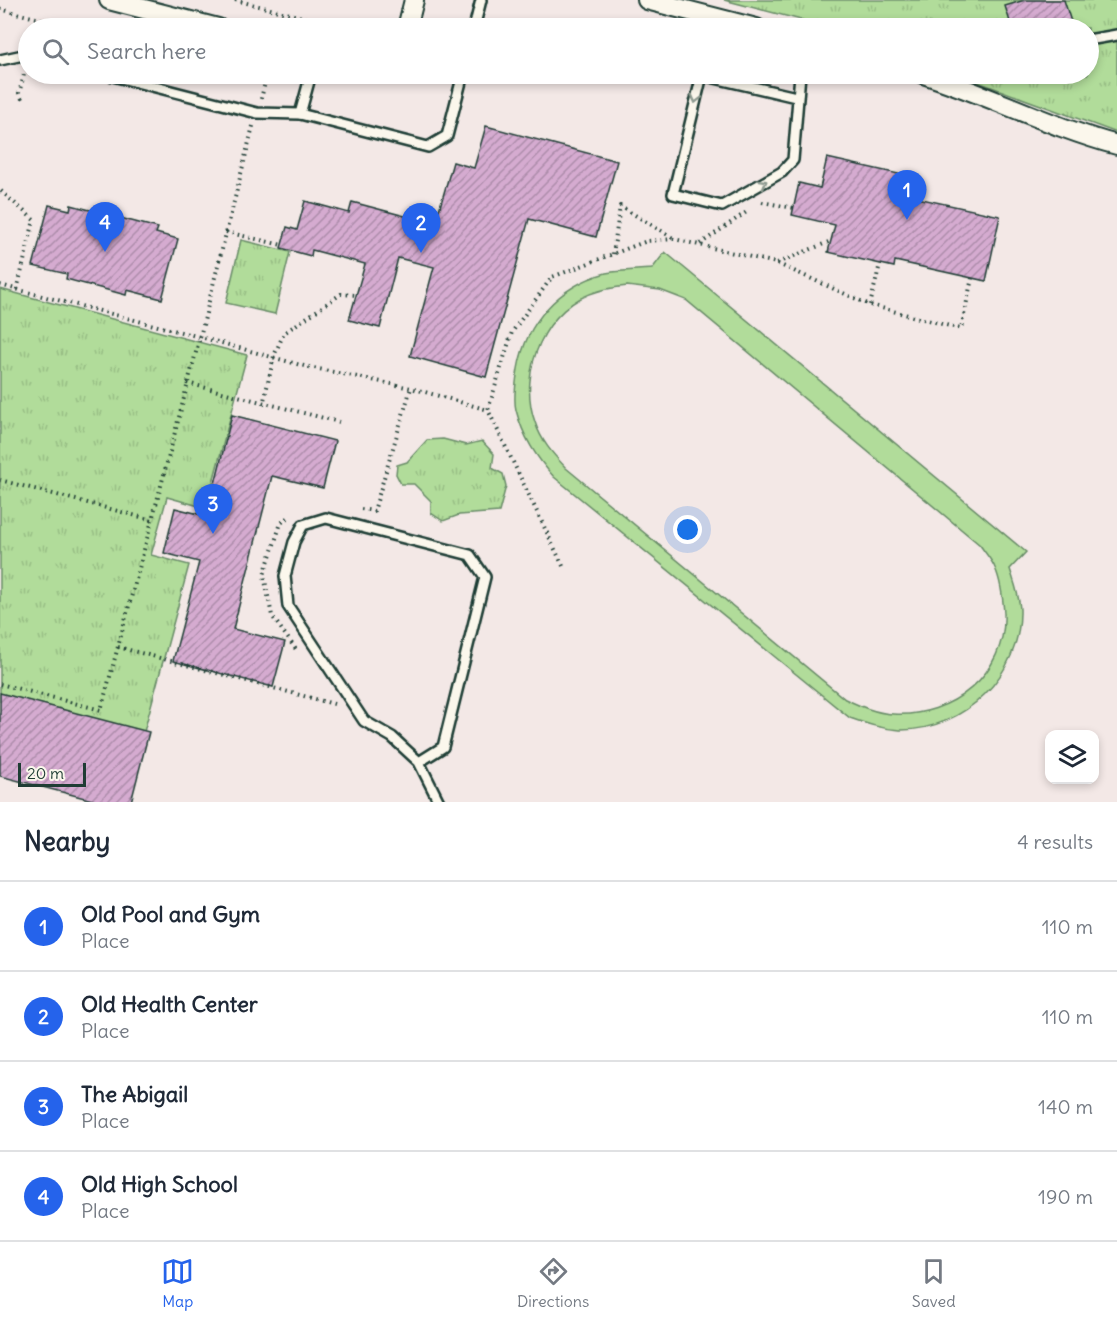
<!DOCTYPE html>
<style>
:root{--surface:#fff;--page:#f2f2f3;--text:#1f2937;--muted:#747a83;--line:#e0e1e3;--accent:#2563eb}
body{margin:0;font-family:Delius,sans-serif;background:var(--page);color:var(--text)}
.controls{position:absolute;right:18px;bottom:18px;display:grid;overflow:hidden;border-radius:12px;box-shadow:0 3px 9px #0003}
.controls button{width:54px;height:54px;display:grid;place-items:center;padding:0;border:0;border-bottom:2px solid var(--line);background:var(--surface);color:var(--text);font:30px sans-serif}
.scale{position:absolute;left:18px;bottom:15px;width:68px;box-sizing:border-box;padding-left:6px;border:3px solid #1f3d34;border-top:0;font-size:16px;line-height:21px;white-space:nowrap;color:#1f3d34;-webkit-text-stroke:4px #fbf7ec;paint-order:stroke}
.you{position:absolute;left:688px;top:530px;width:21px;height:21px;margin:-15px;border:4px solid #fff;border-radius:50%;background:#1a73e8;box-shadow:0 0 0 9px #1a73e833}
.badge{display:grid;place-items:center;width:39px;height:39px;border-radius:50%;background:var(--accent);color:#fff;font-size:20px;font-weight:700}
.pin{position:absolute;translate:-50% -50px;filter:drop-shadow(0 2px 3px #0008)}
.pin::after{content:'';position:absolute;top:32px;width:21px;height:18px;background:inherit;clip-path:polygon(0 0,100% 0,50% 100%)}
.list{margin:0;padding:0;list-style:none}
h2{display:flex;justify-content:space-between;align-items:center;height:78px;margin:0;padding:0 24px;font-size:26px}
h2 small{font-size:20px;font-weight:400;color:var(--muted)}
.list li{display:grid;grid-template-columns:39px 1fr auto;gap:18px;align-items:center;box-sizing:border-box;height:90px;padding:0 24px;border-top:2px solid var(--line)}
.list b{display:block;font-size:22px;white-space:nowrap}
.list p{margin:0;font-size:20px;white-space:nowrap;color:var(--muted)}
.list em{font-size:20px;font-style:normal;color:var(--muted)}
.icon{flex:none;width:33px;height:33px;fill:none;stroke:currentColor;stroke-width:2;stroke-linecap:round;stroke-linejoin:round}
.map{position:relative;flex:none;width:1117px;height:802px;overflow:hidden}
.search{position:absolute;background:var(--surface);box-shadow:0 3px 9px #0003;left:18px;right:18px;top:18px;height:66px;display:flex;align-items:center;gap:15px;box-sizing:border-box;padding:0 21px;border-radius:33px;color:var(--muted);font-size:22px}
.sheet{height:438px;background:var(--surface)}
nav{display:flex;justify-content:space-around;align-items:center;box-sizing:border-box;height:84px;border-top:2px solid var(--line);background:var(--surface);font-size:16px;color:var(--muted)}
nav a{display:grid;justify-items:center;gap:3px}
nav .on{color:var(--accent)}
.map>svg:first-child{display:block}
.green{fill:#b1dc9a;stroke:#688c67;stroke-width:1.5;fill-rule:evenodd}
.park{fill:url(#park-tufts);stroke:#688c67;stroke-width:1.5}
.building{fill:url(#building-hatch);stroke:#1f3d34;stroke-width:1.5}
.lines{fill:none;stroke-linecap:round;stroke-linejoin:round}
.service-casing{stroke:#1f3d34;stroke-width:14}
.minor-casing{stroke:#1f3d34;stroke-width:22}
.path{stroke:#1f3d34;stroke-width:4;stroke-dasharray:1.5 4.5;stroke-linecap:butt}
.service{stroke:#fbf7ec;stroke-width:9}
.minor{stroke:#fbf7ec;stroke-width:18}
.oneway{stroke:#8d9a90}
</style>
<div class="map">
<svg width="1117" height="802" viewBox="0 0 1117 802">
<defs>
<pattern id="park-tufts" width="24" height="20" patternUnits="userSpaceOnUse" patternTransform="scale(1.5)"><rect width="24" height="20" fill="#b1dc9a"/><path d="M3 7l-1-3M5 7V3M7 7l1-3M15 17l-1-3M17 17v-4M19 17l1-3" fill="none" stroke="#98be85"/></pattern>
<pattern id="building-hatch" width="6" height="6" patternUnits="userSpaceOnUse" patternTransform="scale(1.5)"><rect width="6" height="6" fill="#d5abd0"/><path d="M-1 1l2-2M0 6l6-6M5 7l2-2" fill="none" stroke="#ac8caa"/></pattern>
</defs>
<rect width="100%" height="100%" fill="#f3e8e6"/>
<filter id="ink" filterUnits="userSpaceOnUse"><feTurbulence type="fractalNoise" baseFrequency=".0167" numOctaves="2"/><feDisplacementMap in="SourceGraphic" scale="12" xChannelSelector="R" yChannelSelector="G"/><feConvolveMatrix kernelMatrix="1 2 1 2 8 2 1 2 1" color-interpolation-filters="sRGB"/></filter>
<g filter="url(#ink)">
<path class="green" d="M665 252 1026 552 1010 569C1014 582 1019 595 1020 609 1022 674 964 731 900 730 882 729 867 724 850 718L554 477C536 457 523 437 516 410 513 398 516 381 518 369 526 322 559 286 606 273 621 270 637 270 652 269ZM627 286 660 290 686 300 980 545C985 553 992 560 995 568 1001 581 1003 600 1004 613 1007 674 951 718 893 714 875 713 860 706 845 699L566 468C553 454 541 441 535 422 517 372 545 305 599 291 608 288 618 287 627 286Z"/>
<g class="park">
<polygon points="724,0 1117,0 1117,133 956,74 1088,74 1088,28 832,28"/>
<polygon points="241,240 290,252 275,314 226,303"/>
<polygon points="0,289 247,355 206,508 167,497 151,555 189,565 142,739 0,701"/>
<polygon points="443,439 466,445 482,441 494,454 492,468 503,474 506,486 499,512 459,515 443,521 431,513 431,501 414,484 401,484 396,474 397,465 407,462 427,440"/>
</g>
<g class="building">
<polygon points="1025,0 1064,0 1073,28 1012,28 1005,6"/>
<polygon points="486,126 617,161 596,237 529,219 486,377 410,356 434,267 398,258 380,328 349,320 365,264 312,250 311,256 281,248 287,227 297,230 305,201 349,213 352,202 435,224 453,162 474,168"/>
<polygon points="827,158 912,177 908,196 1000,216 986,281 895,261 894,267 828,252 835,225 792,215 799,183 820,188"/>
<polygon points="49,205 70,210 71,205 158,228 156,233 178,239 162,299 127,290 126,295 66,279 67,274 33,266"/>
<polygon points="232,415 335,441 323,488 272,476 233,629 285,642 273,687 173,661 199,562 164,553 175,508 207,516"/>
<polygon points="0,693 149,732 131,802 100,802 0,776"/>
</g>
<g class="lines">
<defs>
<g id="service">
<polyline points="474,28 481,0"/>
<polyline points="1088,40 1117,35"/>
<polyline points="0,60 28,54"/>
<polyline points="105,74 257,113 300,114 428,147 447,136 463,74"/>
<polyline points="796,97 702,75 673,194 722,206 782,172 793,160 800,74"/>
<polyline points="300,114 311,74"/>
<polyline points="419,762 443,747 485,577 470,555 326,518 303,525 294,542 285,576 288,606 364,721 392,737 419,762 439,802"/>
</g>
<g id="minor">
<polyline points="109,0 218,28"/>
<polyline points="647,0 756,28"/>
<polyline points="407,28 414,0"/>
<path d="M923 74C989 95 1050 127 1117 145"/>
</g>
</defs>
<use href="#service" class="service-casing"/>
<use href="#minor" class="minor-casing"/>
<g class="path">
<polyline points="235,0 345,28"/>
<polyline points="0,9 76,28"/>
<polyline points="37,28 40,19"/>
<polyline points="279,28 283,13"/>
<polyline points="249,74 266,78"/>
<polyline points="22,99 19,93 25,71"/>
<polyline points="261,99 267,74"/>
<polyline points="253,126 200,337 304,366 411,388 488,410"/>
<polyline points="1,191 34,220 17,290"/>
<polyline points="762,202 794,208"/>
<polyline points="226,232 282,245"/>
<polyline points="700,244 748,211"/>
<polyline points="613,254 620,206 673,238"/>
<polyline points="777,263 831,241"/>
<polyline points="0,285 200,337 152,520 0,480"/>
<polyline points="870,305 880,264"/>
<polyline points="187,383 339,422"/>
<polyline points="263,405 274,356 284,333 341,294 356,295"/>
<polyline points="361,509 374,511 411,388"/>
<polyline points="288,518 281,523 264,575 272,616 297,651"/>
<polyline points="563,566 488,410 512,332 552,277 647,241 674,239 776,263 870,305 961,329 972,278"/>
<polyline points="118,647 334,704"/>
<polyline points="0,684 101,710 152,520"/>
</g>
<use href="#service" class="service"/>
<use href="#minor" class="minor"/>
</g>
<defs><path id="oneway-chevron" d="M-2-3.5L2.5 0L-2 3.5" fill="none" stroke-width="1.6" stroke-linecap="round" stroke-linejoin="round" transform="scale(1.5)"/></defs>
<g class="oneway">
<use href="#oneway-chevron" transform="translate(696 99) rotate(104)"/>
<use href="#oneway-chevron" transform="translate(763 183) rotate(-29)"/>
</g>
</g>
</svg>
<div class="controls">
<button><svg class="icon" aria-label="layers" viewBox="0 0 24 24"><path d="M12 4l9 5-9 5-9-5zM3 14l9 5 9-5"/></svg></button>
</div>
<div class="scale">20 m</div>
<div class="you"></div>
<div class="pin badge" style="left:907px;top:220px">1</div>
<div class="pin badge" style="left:421px;top:253px">2</div>
<div class="pin badge" style="left:213px;top:534px">3</div>
<div class="pin badge" style="left:105px;top:252px">4</div>
<div class="search"><svg class="icon" aria-label="search" viewBox="0 0 24 24"><circle cx="10" cy="10" r="6"/><path d="M15 15l6 6"/></svg>Search here</div>
</div>
<section class="sheet">
<h2>Nearby<small>4 results</small></h2>
<ul class="list">
<li><span class="badge">1</span><div><b>Old Pool and Gym</b><p>Place</p></div><em>110 m</em></li>
<li><span class="badge">2</span><div><b>Old Health Center</b><p>Place</p></div><em>110 m</em></li>
<li><span class="badge">3</span><div><b>The Abigail</b><p>Place</p></div><em>140 m</em></li>
<li><span class="badge">4</span><div><b>Old High School</b><p>Place</p></div><em>190 m</em></li>
</ul>
</section>
<nav>
<a class="on"><svg class="icon" aria-label="map" viewBox="0 0 24 24"><path d="M3 6l6-2 6 2 6-2v14l-6 2-6-2-6 2zM9 4v14M15 6v14"/></svg>Map</a>
<a><svg class="icon" aria-label="directions" viewBox="0 0 24 24"><path d="M12 3l9 9-9 9-9-9zM9 14v-3h6M13 9l2 2-2 2"/></svg>Directions</a>
<a><svg class="icon" aria-label="saved" viewBox="0 0 24 24"><path d="M7 4h10v16l-5-4-5 4z"/></svg>Saved</a>
</nav>
